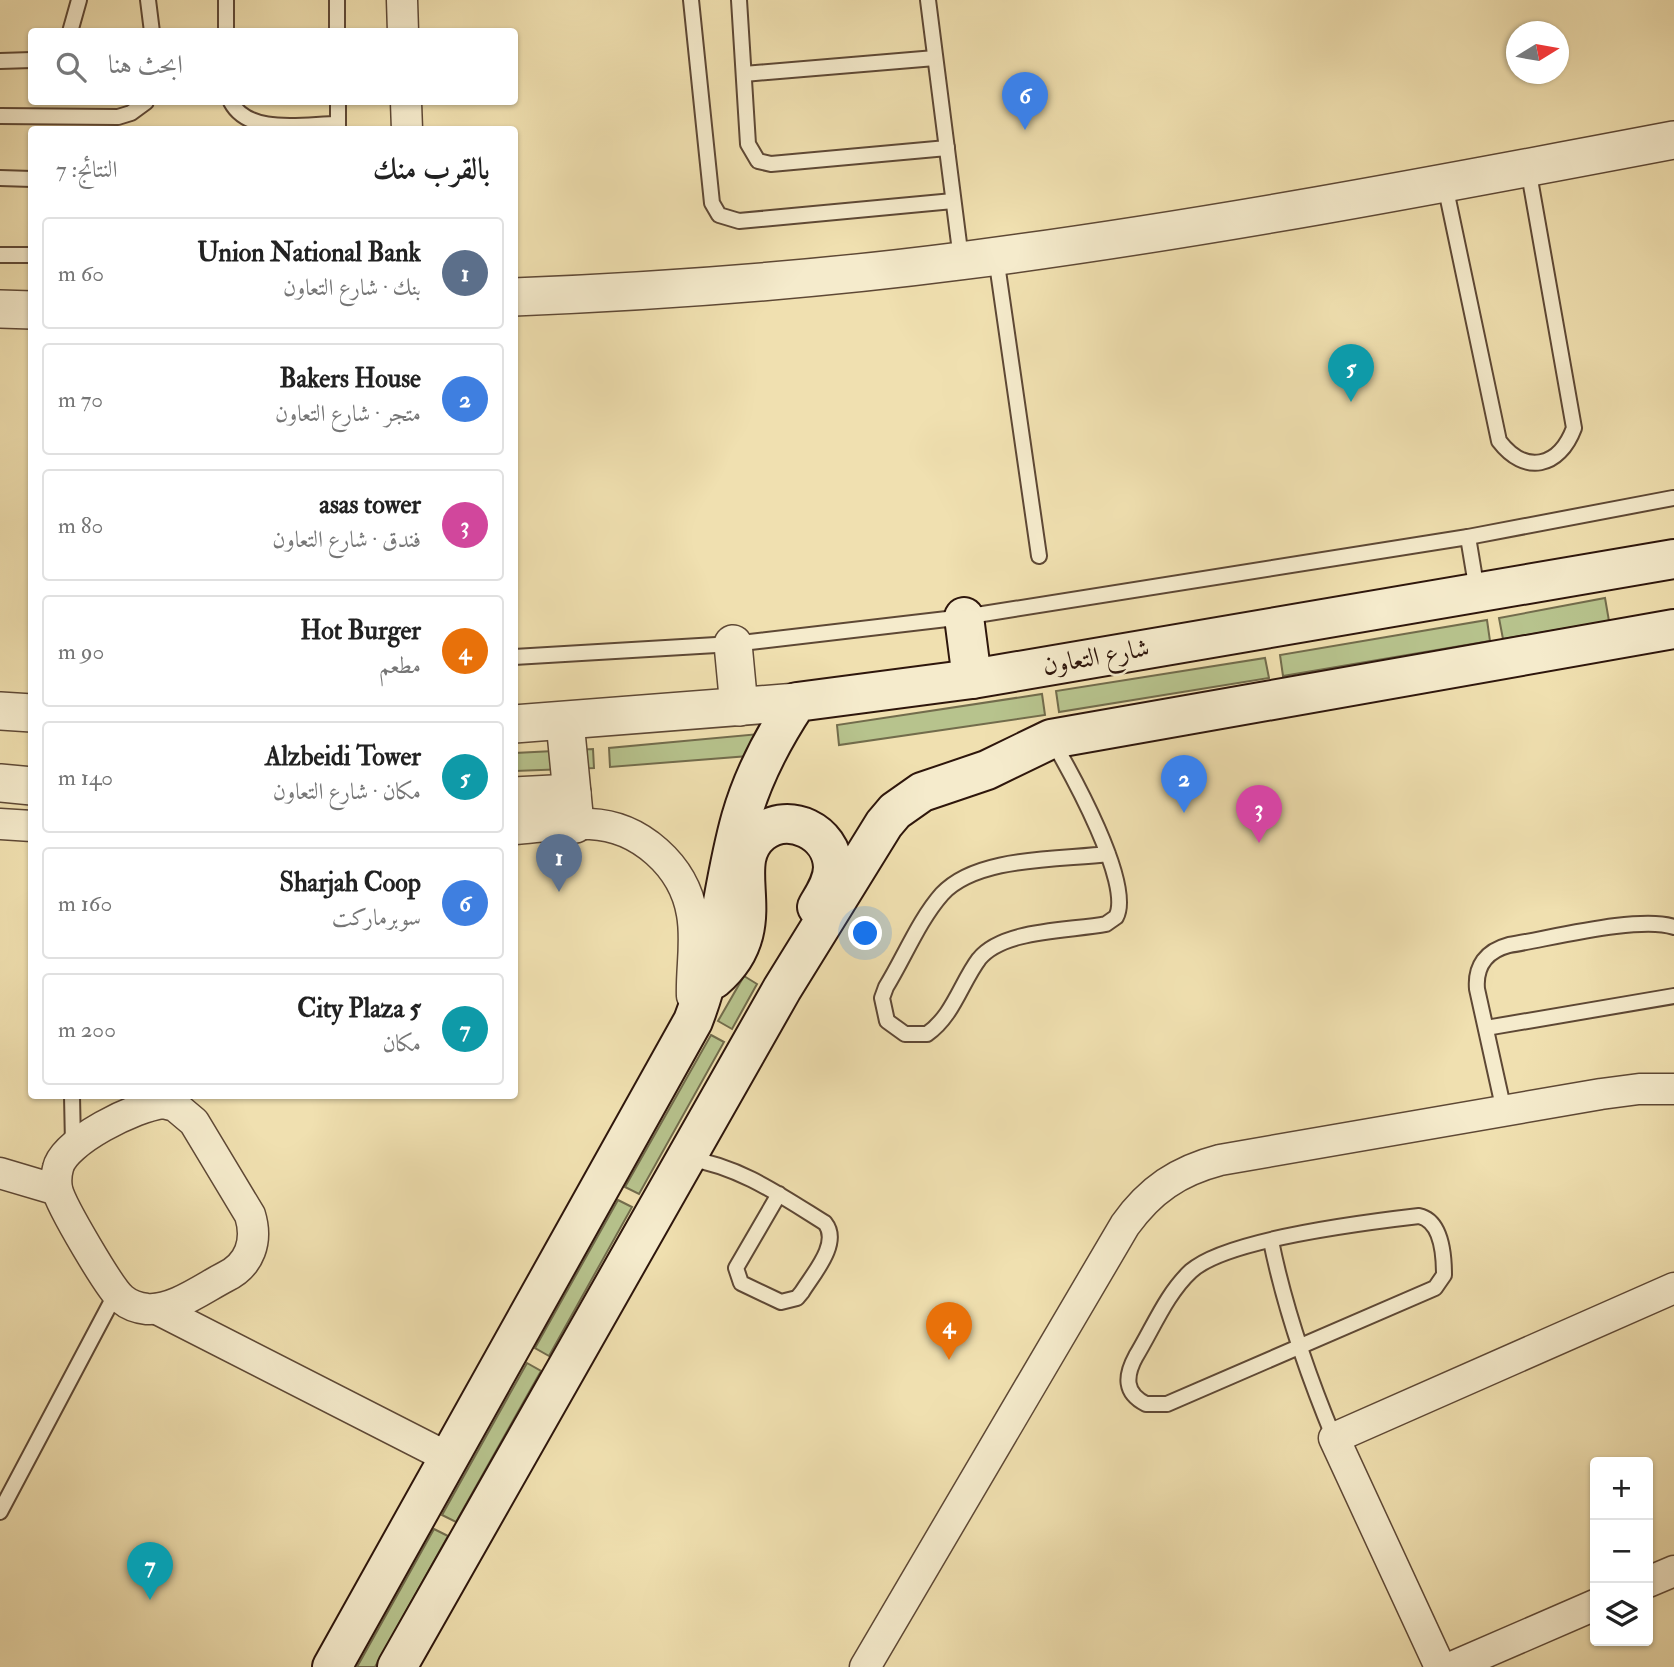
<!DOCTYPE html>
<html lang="ar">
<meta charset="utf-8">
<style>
:root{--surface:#fff;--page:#f2f2f2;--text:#222;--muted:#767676;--line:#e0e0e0;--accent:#111827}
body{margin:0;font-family:"IM FELL Double Pica",Amiri,serif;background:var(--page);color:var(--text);direction:rtl}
.controls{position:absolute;right:21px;bottom:21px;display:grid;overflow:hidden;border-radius:7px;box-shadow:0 2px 5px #0004}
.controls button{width:63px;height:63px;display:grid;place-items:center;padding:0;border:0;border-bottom:2px solid var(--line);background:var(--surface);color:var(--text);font:35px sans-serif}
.compass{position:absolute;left:1506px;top:21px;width:63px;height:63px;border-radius:50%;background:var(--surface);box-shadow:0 2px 5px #0004;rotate:79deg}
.you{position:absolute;left:866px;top:934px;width:24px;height:24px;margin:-18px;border:5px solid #fff;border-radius:50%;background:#1a73e8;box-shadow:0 0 0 10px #1a73e833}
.badge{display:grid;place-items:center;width:46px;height:46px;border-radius:50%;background:var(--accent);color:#fff;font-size:23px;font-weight:700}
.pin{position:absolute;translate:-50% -58px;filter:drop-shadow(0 2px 4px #0008)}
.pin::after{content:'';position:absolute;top:37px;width:24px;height:21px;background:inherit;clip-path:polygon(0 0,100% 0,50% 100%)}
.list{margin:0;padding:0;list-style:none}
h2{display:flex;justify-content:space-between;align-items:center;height:91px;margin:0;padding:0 28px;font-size:30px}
h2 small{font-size:23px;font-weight:400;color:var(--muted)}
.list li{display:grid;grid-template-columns:46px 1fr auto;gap:21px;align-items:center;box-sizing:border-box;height:112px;margin:0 14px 14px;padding:0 14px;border:2px solid var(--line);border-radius:7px}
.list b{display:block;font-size:26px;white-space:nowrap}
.list p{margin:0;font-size:23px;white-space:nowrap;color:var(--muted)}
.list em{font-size:23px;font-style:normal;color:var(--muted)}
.icon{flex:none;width:38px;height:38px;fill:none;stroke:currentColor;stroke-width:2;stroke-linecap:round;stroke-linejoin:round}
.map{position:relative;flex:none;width:1674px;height:1667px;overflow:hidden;direction:ltr}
.search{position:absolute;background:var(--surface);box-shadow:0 2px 5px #0004;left:28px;top:28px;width:490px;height:77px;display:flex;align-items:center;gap:18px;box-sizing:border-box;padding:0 24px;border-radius:7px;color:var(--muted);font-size:26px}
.panel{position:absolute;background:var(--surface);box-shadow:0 2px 5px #0004;left:28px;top:126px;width:490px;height:973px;border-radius:7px;direction:rtl}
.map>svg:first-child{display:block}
.green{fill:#b7c38d;stroke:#726c4c;stroke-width:2}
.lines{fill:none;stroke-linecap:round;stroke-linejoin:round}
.service-casing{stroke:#5e4835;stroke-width:18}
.minor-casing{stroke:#5e4835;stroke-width:33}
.tertiary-casing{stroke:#5e4835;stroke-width:40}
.secondary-casing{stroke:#2e160c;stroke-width:42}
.service{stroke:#f5ebcc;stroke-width:14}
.minor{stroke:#f5ebcc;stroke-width:30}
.tertiary{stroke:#f5ebcc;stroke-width:37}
.secondary{stroke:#f5ebcc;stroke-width:38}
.labels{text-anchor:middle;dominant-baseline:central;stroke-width:5;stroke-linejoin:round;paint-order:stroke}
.street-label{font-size:26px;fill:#2e160c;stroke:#f5ebcc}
</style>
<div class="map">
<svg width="1674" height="1667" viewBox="0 0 1674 1667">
<rect width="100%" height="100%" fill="#f0e0b0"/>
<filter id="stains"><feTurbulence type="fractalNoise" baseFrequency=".00286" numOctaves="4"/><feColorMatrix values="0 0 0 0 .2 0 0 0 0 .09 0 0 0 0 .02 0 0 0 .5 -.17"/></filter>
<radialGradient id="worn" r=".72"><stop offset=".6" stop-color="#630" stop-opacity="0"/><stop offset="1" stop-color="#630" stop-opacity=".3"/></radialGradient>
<g class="green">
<polygon points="1605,598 1609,621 1503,639 1499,618"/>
<polygon points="1487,620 1490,641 1283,676 1280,655"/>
<polygon points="1265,658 1269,678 1059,712 1056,691"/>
<polygon points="1042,694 1045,715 839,745 837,725"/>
<polygon points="759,734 761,755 610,767 609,748"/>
<polygon points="593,749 594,768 515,771 515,753"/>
<polygon points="744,976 757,984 732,1029 718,1021"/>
<polygon points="711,1035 724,1042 639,1194 625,1187"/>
<polygon points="618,1200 632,1207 549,1356 535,1348"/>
<polygon points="527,1363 541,1371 456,1522 442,1515"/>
<polygon points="434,1529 448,1536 375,1667 357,1667"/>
</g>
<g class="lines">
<defs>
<g id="service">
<polyline points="148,0 152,32"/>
<polyline points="226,0 226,32"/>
<polyline points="337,0 337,32"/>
<polyline points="691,0 712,203 719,215 739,221 953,201"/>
<polyline points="739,0 748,144 758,161 771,164 947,148"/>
<polyline points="928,0 961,259"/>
<polyline points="70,32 79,0"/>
<polyline points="0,61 32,60"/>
<polyline points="744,74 935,58"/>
<path d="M231 102C249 136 305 124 338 124"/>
<polyline points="338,102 338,130"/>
<polyline points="0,116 118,117 131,113 146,102"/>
<polyline points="0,178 32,179"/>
<path d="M1445 185 1499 441C1525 475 1559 468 1574 428L1528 168"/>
<polyline points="0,255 32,255"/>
<polyline points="996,257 1039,556"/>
<polyline points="1468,537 1673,498"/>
<polyline points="514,657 733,644 964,617 1468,537 1477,591"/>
<path d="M1052 740C1070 771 1134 885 1116 917L1106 924C1070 931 1003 929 979 959 961 983 953 1016 927 1034H905L887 1021 882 998 886 987C904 958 919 920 942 894 977 856 1059 860 1108 854"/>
<polyline points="1486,1028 1674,996"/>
<polyline points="72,1096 73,1144"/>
<path d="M1504 1111 1477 989C1475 966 1486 951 1509 945 1548 939 1640 915 1674 927"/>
<path d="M687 1158C741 1167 780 1195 825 1223 841 1243 813 1274 802 1292L797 1298 781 1302 741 1283 736 1268 779 1194"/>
<path d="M1419 1216C1442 1221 1444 1255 1444 1275L1435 1288 1167 1404H1146C1124 1393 1125 1376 1136 1356 1153 1328 1167 1293 1191 1271 1227 1239 1367 1222 1419 1216Z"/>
<path d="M1271 1241C1285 1310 1307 1373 1334 1438"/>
<polyline points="0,1512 116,1293"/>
</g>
<g id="minor">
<polyline points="402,0 403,32"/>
<polyline points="406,102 407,130"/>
<polyline points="0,824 32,826"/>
<path d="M514 829C539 827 565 823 590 824 640 826 684 866 692 914 697 941 691 969 692 996"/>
<path d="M163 1103 175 1106 194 1122 250 1215C258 1241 250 1265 225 1277 202 1289 173 1311 147 1309 138 1308 129 1305 122 1299 110 1289 61 1206 57 1189 56 1183 56 1175 58 1168 64 1141 136 1106 163 1103Z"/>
<polyline points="0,1173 57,1190"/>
<polyline points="157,1309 449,1458"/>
<polyline points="1648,1582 1674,1571"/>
<path d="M865 1667 1125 1225C1150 1190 1178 1171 1220 1160L1601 1094 1639 1089H1674"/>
<polyline points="1440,1667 1334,1438 1674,1288"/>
<polyline points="1452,1667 1595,1605"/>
</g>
<g id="tertiary">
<path d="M514 297C663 291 813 280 960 261 1200 230 1437 185 1674 140"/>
<polyline points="0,309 32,310"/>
<polyline points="733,644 739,707"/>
<polyline points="0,711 32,713"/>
<polyline points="565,722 575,824"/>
<polyline points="514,724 797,702"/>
<polyline points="0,783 32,786"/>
<polyline points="514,796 572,793"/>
</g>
<g id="secondary">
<polyline points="964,617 972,679"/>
<path d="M714 979C777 925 721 866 761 833 789 811 832 832 833 867 833 882 824 895 817 907"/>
<path d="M332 1667 693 1021C719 955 722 885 741 818 753 776 773 738 797 702L972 679 1674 559"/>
<polyline points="397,1667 782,989 884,824 895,811 922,792 987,770 1051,739 1674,629"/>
</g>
</defs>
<use href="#service" class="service-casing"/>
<use href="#minor" class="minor-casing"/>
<use href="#tertiary" class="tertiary-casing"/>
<use href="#secondary" class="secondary-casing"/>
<use href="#service" class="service"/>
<use href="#minor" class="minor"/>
<use href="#tertiary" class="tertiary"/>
<use href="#secondary" class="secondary"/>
</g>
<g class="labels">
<g class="street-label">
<text transform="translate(1096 657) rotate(-10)">شارع التعاون</text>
</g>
</g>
<rect width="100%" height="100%" filter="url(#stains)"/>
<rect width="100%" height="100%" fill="url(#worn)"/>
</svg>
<div class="controls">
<button>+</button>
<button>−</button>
<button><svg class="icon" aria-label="layers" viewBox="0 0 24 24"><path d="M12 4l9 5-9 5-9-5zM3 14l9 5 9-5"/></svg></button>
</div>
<svg class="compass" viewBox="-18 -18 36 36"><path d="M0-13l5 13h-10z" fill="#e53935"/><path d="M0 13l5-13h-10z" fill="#767676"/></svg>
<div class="you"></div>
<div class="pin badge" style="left:559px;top:892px;background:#5c6f8a">1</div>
<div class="pin badge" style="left:1184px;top:813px;background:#3f7fe0">2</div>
<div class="pin badge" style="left:1259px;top:843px;background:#d1479c">3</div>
<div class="pin badge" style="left:949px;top:1360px;background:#e8710a">4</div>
<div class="pin badge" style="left:1351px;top:402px;background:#0f9aa8">5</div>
<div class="pin badge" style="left:1025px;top:130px;background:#3f7fe0">6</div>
<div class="pin badge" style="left:150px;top:1600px;background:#0f9aa8">7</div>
<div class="search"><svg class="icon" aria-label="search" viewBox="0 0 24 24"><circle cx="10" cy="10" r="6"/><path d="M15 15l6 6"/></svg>ابحث هنا</div>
<section class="panel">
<h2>بالقرب منك<small>النتائج: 7</small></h2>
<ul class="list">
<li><span class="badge" style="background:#5c6f8a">1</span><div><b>Union National Bank</b><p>بنك · شارع التعاون</p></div><em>60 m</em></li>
<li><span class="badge" style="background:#3f7fe0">2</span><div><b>Bakers House</b><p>متجر · شارع التعاون</p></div><em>70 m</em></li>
<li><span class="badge" style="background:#d1479c">3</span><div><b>asas tower</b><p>فندق · شارع التعاون</p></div><em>80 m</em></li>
<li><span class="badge" style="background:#e8710a">4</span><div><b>Hot Burger</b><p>مطعم</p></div><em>90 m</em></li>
<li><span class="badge" style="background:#0f9aa8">5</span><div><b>Alzbeidi Tower</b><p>مكان · شارع التعاون</p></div><em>140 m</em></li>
<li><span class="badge" style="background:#3f7fe0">6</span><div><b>Sharjah Coop</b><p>سوبرماركت</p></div><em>160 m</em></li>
<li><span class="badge" style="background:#0f9aa8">7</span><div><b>City Plaza 5</b><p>مكان</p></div><em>200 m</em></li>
</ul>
</section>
</div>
